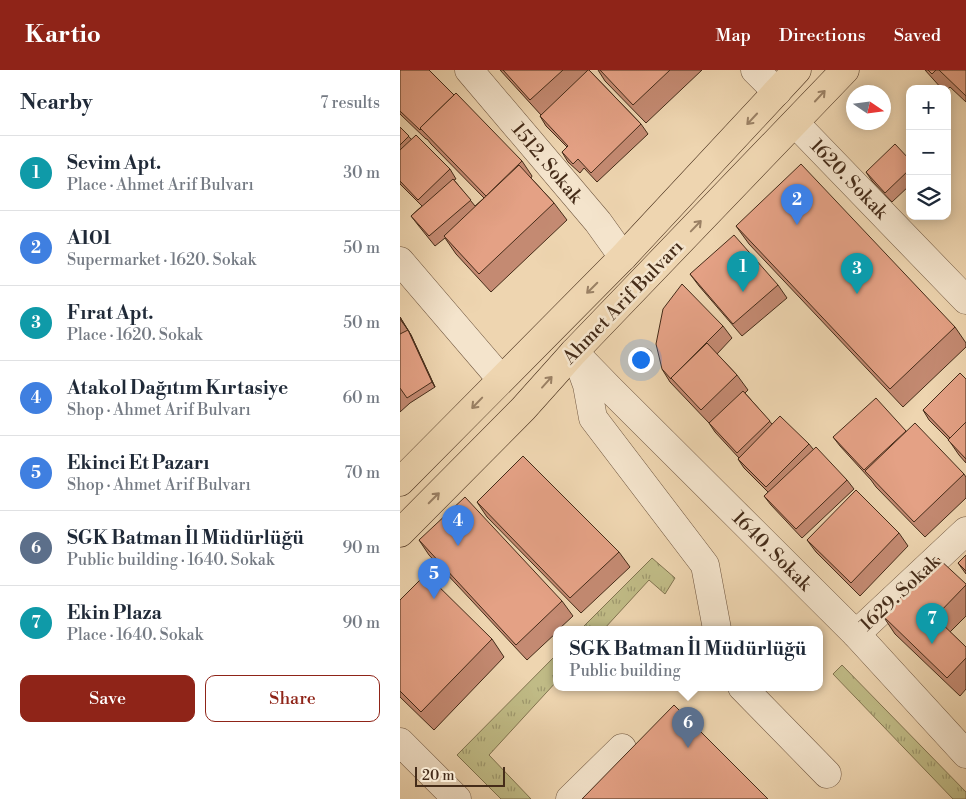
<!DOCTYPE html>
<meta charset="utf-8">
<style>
:root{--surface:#fff;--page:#f6f6f7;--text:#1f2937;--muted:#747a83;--line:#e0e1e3;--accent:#8f2418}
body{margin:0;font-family:"Libre Bodoni",serif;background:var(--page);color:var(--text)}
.controls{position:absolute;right:15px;top:15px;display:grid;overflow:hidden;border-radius:10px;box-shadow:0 2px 12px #0003}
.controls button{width:45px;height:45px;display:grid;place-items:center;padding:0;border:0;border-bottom:1px solid var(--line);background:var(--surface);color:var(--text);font:25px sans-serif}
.compass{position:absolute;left:446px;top:15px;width:45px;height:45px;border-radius:50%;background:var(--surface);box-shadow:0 2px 12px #0003;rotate:103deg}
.scale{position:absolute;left:15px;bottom:12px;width:90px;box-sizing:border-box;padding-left:5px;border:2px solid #452c19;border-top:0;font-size:14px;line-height:18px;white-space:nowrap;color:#452c19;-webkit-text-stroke:4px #f4e4cc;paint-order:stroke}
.you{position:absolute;left:240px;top:289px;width:18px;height:18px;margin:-12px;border:4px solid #fff;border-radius:50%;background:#1a73e8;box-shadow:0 0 0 8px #1a73e833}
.badge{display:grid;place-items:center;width:32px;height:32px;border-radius:50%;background:var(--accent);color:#fff;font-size:16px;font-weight:700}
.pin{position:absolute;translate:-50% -41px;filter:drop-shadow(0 1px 2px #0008)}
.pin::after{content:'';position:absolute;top:26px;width:18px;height:15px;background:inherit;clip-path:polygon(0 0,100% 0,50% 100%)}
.popup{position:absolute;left:153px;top:556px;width:270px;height:65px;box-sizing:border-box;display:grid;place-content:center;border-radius:10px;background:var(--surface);filter:drop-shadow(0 1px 4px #0005);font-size:16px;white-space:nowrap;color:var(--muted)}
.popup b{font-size:19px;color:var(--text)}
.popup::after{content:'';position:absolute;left:50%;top:100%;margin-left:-10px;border:10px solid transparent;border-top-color:var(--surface)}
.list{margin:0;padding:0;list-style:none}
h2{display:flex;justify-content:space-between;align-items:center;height:65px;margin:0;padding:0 20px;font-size:21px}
h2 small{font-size:16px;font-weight:400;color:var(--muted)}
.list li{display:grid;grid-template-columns:32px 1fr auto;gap:15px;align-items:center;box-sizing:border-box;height:75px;padding:0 20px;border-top:1px solid var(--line)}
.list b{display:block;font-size:19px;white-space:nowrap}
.list p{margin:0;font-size:16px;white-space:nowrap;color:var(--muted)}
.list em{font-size:16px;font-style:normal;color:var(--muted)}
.actions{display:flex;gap:10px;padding:15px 20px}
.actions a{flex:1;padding:11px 0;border:1px solid var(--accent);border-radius:10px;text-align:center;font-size:18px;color:var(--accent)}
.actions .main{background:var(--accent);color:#fff}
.icon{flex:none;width:28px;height:28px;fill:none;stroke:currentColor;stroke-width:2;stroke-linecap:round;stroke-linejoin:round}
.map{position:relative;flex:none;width:566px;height:729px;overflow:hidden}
header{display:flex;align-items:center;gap:30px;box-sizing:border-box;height:70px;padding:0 25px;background:var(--accent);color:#fff}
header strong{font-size:24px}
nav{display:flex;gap:28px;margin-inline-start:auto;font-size:18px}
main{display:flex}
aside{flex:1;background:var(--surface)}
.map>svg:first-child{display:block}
.grass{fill:url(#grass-tufts);stroke:#827450}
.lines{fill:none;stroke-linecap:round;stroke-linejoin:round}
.minor-casing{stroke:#6f563f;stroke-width:29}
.major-casing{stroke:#452c19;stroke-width:29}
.minor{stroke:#f4e4cc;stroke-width:28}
.major{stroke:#eed5b0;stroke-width:28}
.tree{fill:#9f8869}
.wall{fill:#c48a72;stroke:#452c19}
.shaded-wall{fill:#a0715d;stroke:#452c19}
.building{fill:#e4a185;stroke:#452c19}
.oneway{stroke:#9a8064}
.labels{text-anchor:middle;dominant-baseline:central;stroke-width:5;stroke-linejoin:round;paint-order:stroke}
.street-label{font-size:19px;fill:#452c19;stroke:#f4e4cc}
</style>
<header>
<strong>Kartio</strong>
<nav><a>Map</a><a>Directions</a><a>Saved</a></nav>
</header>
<main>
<aside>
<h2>Nearby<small>7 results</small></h2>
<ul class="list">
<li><span class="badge" style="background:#0f9aa8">1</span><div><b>Sevim Apt.</b><p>Place · Ahmet Arif Bulvarı</p></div><em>30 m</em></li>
<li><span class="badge" style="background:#3f7fe0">2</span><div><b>A101</b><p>Supermarket · 1620. Sokak</p></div><em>50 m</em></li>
<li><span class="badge" style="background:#0f9aa8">3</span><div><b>Fırat Apt.</b><p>Place · 1620. Sokak</p></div><em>50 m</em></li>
<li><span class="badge" style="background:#3f7fe0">4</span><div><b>Atakol Dağıtım Kırtasiye</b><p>Shop · Ahmet Arif Bulvarı</p></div><em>60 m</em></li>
<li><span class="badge" style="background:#3f7fe0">5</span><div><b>Ekinci Et Pazarı</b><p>Shop · Ahmet Arif Bulvarı</p></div><em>70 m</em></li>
<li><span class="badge" style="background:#5c6f8a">6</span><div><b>SGK Batman İl Müdürlüğü</b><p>Public building · 1640. Sokak</p></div><em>90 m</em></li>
<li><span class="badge" style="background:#0f9aa8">7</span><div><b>Ekin Plaza</b><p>Place · 1640. Sokak</p></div><em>90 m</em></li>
</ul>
<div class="actions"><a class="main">Save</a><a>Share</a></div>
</aside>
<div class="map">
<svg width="566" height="729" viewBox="0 0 566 729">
<defs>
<pattern id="grass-tufts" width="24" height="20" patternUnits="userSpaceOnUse" patternTransform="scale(1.25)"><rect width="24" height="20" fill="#c0bb86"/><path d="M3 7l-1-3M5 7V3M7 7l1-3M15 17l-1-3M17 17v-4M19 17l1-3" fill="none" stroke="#9e986d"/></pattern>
</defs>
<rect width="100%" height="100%" fill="#eed5b0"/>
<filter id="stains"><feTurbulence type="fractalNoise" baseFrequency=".004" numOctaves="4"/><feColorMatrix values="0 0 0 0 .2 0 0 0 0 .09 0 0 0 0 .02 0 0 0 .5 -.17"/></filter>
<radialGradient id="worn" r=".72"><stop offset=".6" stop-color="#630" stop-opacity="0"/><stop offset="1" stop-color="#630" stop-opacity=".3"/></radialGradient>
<g class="grass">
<polygon points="252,488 275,508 265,524 249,510 204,559 181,559"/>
<polygon points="157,584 157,611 89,685 131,729 101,729 57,685"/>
<polygon points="442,595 566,722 566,729 553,729 433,604"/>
</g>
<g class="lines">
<defs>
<g id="minor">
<polyline points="69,0 198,152 223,187"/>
<polyline points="355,0 377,22"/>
<polyline points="395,53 566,230"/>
<polyline points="0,191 101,309"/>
<polyline points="174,282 210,319 456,564 566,684"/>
<polyline points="178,290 187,315 193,348 305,495 317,559"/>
<polyline points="456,564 566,461"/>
<polyline points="342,617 427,704"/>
<polyline points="0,672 57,729"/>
<polyline points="170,729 222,678"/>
</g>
<g id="major">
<polyline points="0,412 223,187 397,0"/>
<polyline points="0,463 123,339 174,282 445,0"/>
</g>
</defs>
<use href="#minor" class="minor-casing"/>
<use href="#major" class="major-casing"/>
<use href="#minor" class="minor"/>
<use href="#major" class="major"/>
</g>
<circle class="tree" cx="245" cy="286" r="8"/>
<g class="wall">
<polygon points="0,0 122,91 132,106 131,108 154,133 167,150 91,222 56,184 45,168 35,176 18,155 11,146 22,136 0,114 0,57 11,69 50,99 56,109 54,110 75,136 84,128 31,74 27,69 26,69 0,44"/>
<polygon points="100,0 189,0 241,54 248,64 197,112 184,98 180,103 168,92 162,82 167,77 146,56 140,46 141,45"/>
<polygon points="198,0 302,0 246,53 205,11"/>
<polygon points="525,0 566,0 566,32 550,17 547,20 547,19 542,19"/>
<polygon points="510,90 510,115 492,132 472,111 466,102"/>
<polygon points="336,156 555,257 566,273 566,277 503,337 349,174"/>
<polygon points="290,204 378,215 387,228 342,266 299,216"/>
<polygon points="0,247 11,265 35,317 10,333 0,342"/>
<polygon points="323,256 332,268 317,284 337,305 348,320 345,323 372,354 409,374 413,379 447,410 454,419 402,468 371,435 364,426 368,422 344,398 338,389 339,388 315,362 309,353 270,312 262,299"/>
<polygon points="566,309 566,393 559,385 548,369 529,350 523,340"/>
<polygon points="506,361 564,404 566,407 566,428 525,467 476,417 471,410 440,376 433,367"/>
<polygon points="77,432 219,482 230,497 181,543 87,447"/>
<polygon points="499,463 508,476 460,526 416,482 407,470"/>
<polygon points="19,470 162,531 173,546 159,559 157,559 157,562 127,590 29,485"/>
<polygon points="566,485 566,504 558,493"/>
<polygon points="566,514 566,546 550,562 566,577 566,619 560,626 495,564 483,546"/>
<polygon points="0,530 92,569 104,587 34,660 0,627"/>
</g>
<polygon class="shaded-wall" points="0,247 11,265 35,317 32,312 8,260 0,249"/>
<g class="building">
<polygon points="0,0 29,0 54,25 20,58 21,59 20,60 0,41"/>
<polygon points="103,0 163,0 130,30"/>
<polygon points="188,0 189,0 241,54 191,103 178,89 173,94 162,82 168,76 140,46"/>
<polygon points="200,0 270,0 233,35"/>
<polygon points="528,0 536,0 532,4"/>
<polygon points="539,0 566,0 566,26"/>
<polygon points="56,23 122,91 86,126 20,58"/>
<polygon points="0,57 9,66 0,75"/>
<polygon points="16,65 50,99 18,130 0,111 0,80"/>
<polygon points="495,74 510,90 510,99 485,123 466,102"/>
<polygon points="401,94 555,257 490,319 336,156"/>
<polygon points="119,95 154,133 79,204 44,166"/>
<polygon points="53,109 71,130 29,166 11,146"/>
<polygon points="334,165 378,215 333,254 290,204"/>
<polygon points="282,214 323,256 271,308 271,309 262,299 256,274 263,239"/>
<polygon points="8,260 32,312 7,328 0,318 0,264"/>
<polygon points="307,273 337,305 301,340 271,308"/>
<polygon points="560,303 566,309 566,352 550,368 523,340"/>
<polygon points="343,321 370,351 337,383 309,353"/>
<polygon points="476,328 506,361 464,400 433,367"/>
<polygon points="380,346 409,374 366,417 338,389"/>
<polygon points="566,352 566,389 548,370"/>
<polygon points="515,353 564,404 514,452 465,401"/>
<polygon points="416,377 447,410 396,459 364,426"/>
<polygon points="123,386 219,482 170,528 77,432"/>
<polygon points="456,420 499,463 451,513 407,470"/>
<polygon points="65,427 162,531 116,575 19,470"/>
<polygon points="566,485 566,501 558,493"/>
<polygon points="538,488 566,514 566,515 535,547 566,577 566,588 547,608 483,546"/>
<polygon points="26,504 92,569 21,642 0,621 0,530"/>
<polygon points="274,635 368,729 182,729"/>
</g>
<defs><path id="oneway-shaft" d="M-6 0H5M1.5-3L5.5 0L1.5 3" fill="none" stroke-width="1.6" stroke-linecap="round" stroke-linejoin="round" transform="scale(1.25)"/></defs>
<g class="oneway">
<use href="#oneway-shaft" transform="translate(420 26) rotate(-47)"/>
<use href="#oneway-shaft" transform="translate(352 49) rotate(133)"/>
<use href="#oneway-shaft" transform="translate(296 156) rotate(-46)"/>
<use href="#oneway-shaft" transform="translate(192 218) rotate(135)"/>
<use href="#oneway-shaft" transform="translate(147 312) rotate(-48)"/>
<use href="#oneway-shaft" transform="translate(77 333) rotate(134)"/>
<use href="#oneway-shaft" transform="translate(34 428) rotate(-45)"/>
</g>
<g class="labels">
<g class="street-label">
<text transform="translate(147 93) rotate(50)">1512. Sokak</text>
<text transform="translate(449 109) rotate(46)">1620. Sokak</text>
<text transform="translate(223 232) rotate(-46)">Ahmet Arif Bulvarı</text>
<text transform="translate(372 481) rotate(45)">1640. Sokak</text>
<text transform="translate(500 523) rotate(-43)">1629. Sokak</text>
</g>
</g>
<rect width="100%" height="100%" filter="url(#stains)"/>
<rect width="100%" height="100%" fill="url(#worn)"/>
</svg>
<div class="controls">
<button>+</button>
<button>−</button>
<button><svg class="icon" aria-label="layers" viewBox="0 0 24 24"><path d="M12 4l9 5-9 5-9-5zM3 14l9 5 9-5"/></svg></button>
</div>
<svg class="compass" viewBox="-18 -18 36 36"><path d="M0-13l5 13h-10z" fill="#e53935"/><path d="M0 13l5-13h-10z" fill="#747a83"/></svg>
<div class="scale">20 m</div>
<div class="you"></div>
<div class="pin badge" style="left:343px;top:222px;background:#0f9aa8">1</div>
<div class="pin badge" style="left:397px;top:155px;background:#3f7fe0">2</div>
<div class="pin badge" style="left:457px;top:224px;background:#0f9aa8">3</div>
<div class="pin badge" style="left:58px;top:476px;background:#3f7fe0">4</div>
<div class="pin badge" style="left:34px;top:529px;background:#3f7fe0">5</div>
<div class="pin badge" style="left:288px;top:678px;background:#5c6f8a">6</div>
<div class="popup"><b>SGK Batman İl Müdürlüğü</b>Public building</div>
<div class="pin badge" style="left:532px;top:574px;background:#0f9aa8">7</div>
</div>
</main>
